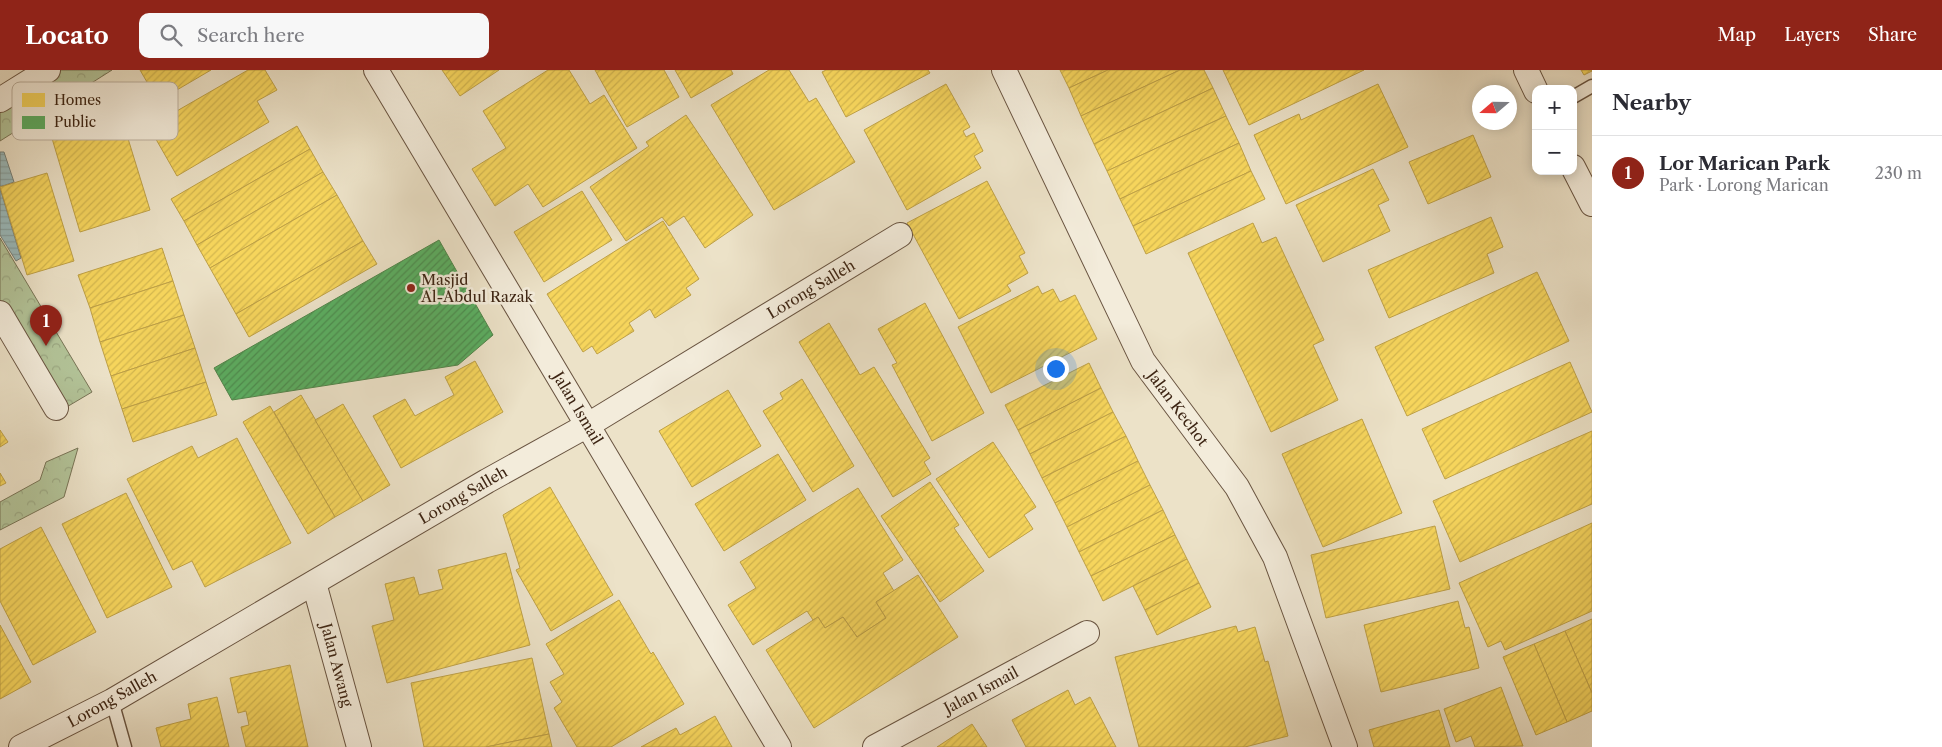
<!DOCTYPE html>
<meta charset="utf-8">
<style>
:root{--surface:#fff;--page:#f7f7f7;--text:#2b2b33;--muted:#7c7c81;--line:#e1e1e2;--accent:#8f2418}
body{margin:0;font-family:"Libre Caslon Text",serif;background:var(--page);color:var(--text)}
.controls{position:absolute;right:15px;top:15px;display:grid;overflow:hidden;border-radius:10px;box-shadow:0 2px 12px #0003}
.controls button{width:45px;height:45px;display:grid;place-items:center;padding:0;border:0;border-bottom:1px solid var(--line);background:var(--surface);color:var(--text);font:25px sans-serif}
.compass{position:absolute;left:1472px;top:15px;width:45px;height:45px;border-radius:50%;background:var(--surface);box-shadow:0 2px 12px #0003;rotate:250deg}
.you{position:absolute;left:1055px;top:298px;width:18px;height:18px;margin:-12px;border:4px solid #fff;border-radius:50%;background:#1a73e8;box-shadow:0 0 0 8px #1a73e833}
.badge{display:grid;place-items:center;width:32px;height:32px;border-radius:50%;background:var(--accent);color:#fff;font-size:16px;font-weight:700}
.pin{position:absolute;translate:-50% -41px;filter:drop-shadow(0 1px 2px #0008)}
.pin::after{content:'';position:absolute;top:26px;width:18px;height:15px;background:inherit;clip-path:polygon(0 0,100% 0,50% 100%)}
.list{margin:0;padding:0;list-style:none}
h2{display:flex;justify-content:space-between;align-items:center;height:65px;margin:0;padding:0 20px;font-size:21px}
h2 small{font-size:16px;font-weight:400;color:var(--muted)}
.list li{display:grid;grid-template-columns:32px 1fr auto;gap:15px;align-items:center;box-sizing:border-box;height:75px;padding:0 20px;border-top:1px solid var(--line)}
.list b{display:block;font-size:19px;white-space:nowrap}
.list p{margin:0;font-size:16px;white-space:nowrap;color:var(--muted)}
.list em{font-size:16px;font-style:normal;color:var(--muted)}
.icon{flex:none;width:28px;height:28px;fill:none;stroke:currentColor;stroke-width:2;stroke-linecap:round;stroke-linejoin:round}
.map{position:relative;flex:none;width:1592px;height:677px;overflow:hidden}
header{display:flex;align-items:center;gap:30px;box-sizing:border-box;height:70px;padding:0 25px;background:var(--accent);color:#fff}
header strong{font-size:24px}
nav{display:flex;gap:28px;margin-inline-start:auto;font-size:18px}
.search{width:350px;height:45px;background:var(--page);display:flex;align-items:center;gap:12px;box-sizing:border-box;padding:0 18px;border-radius:10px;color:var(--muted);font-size:19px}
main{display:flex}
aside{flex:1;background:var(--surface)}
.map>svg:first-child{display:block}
.park{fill:url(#park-crowns);stroke:#787456}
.water{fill:url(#water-rules);stroke:#75807a}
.homes{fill:url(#homes-hatch);stroke:#bea046}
.public{fill:url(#public-hatch);stroke:#51854a}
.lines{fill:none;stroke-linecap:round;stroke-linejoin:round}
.service-casing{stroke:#695441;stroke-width:15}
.minor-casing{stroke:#695441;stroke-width:26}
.service{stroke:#f3ecdb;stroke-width:12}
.minor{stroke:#f3ecdb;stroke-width:24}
.poi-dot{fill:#8f2418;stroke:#f3ecdb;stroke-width:2}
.labels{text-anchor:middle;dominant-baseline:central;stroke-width:5;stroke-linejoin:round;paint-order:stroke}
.poi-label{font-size:15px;fill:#3d2514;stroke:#f3ecdb;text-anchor:start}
.street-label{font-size:15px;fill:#3d2514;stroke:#f3ecdb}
.key{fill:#f3ecdb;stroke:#bcb09f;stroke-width:1}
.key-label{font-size:14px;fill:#3d2514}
</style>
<header>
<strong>Locato</strong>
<div class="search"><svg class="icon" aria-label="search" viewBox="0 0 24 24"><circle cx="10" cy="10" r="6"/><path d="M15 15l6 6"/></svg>Search here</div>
<nav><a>Map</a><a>Layers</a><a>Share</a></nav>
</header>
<main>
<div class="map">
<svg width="1592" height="677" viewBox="0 0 1592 677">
<defs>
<pattern id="park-crowns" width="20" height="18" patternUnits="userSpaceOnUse" patternTransform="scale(1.25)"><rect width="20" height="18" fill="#b3c499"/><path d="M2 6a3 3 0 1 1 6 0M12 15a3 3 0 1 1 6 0" fill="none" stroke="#9ba883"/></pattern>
<pattern id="water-rules" width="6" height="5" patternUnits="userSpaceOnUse" patternTransform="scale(1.25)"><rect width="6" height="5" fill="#9bbcbe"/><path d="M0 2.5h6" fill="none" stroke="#86a1a2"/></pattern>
<pattern id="homes-hatch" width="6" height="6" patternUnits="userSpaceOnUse" patternTransform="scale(1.25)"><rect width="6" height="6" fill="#f6d55c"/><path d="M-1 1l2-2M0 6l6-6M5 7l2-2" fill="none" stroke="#d4b74f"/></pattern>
<pattern id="public-hatch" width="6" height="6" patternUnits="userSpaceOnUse" patternTransform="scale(1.25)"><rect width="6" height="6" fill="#5aae61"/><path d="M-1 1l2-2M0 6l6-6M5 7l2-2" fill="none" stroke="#4c8d4f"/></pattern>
</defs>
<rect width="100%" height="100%" fill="#ece2c8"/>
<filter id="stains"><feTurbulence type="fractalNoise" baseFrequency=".004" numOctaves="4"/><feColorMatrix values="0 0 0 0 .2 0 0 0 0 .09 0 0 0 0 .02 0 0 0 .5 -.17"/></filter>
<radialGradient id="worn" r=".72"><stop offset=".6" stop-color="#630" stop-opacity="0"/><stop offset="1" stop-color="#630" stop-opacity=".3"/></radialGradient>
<g class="park">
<polygon points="57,0 112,0 0,71 0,36"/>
<polygon points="0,168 92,322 65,338 0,231"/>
<polygon points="78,378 64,427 0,460 0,432 40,410 46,392"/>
</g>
<g class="water">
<polygon points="0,82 4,82 14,112 0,117"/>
<polygon points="0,118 21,188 16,191 0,165"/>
</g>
<g class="homes">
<polygon points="140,0 211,0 158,31"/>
<polygon points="248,0 265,0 277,20 257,31 269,52 177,106 149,57"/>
<polygon points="442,0 499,0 460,26"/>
<polygon points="548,0 569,0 590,34 604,25 637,78 543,137 528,114 495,136 472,99 506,78 483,41"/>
<polygon points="595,0 664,0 679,27 627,57"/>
<polygon points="675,0 731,0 733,4 691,28"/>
<polygon points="769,0 789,0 809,32 816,28 855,92 774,140 711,35"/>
<polygon points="826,0 928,0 930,3 846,47 822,2"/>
<polygon points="1060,0 1108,0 1069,18"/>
<polygon points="1108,0 1180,0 1081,46 1069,18"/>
<polygon points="1180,0 1204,0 1213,18 1094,74 1081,46"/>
<polygon points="1223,0 1364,0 1249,55"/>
<polygon points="1581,0 1592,0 1592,1 1584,5"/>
<polygon points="946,14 970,57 963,61 966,67 974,63 983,81 974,86 981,98 907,140 864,60"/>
<polygon points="1378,14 1408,77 1286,134 1254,65 1299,44 1301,50"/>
<polygon points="1213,18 1226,46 1107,101 1094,74"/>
<polygon points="118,36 150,140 80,162 51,65 89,53 87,45"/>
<polygon points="686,45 753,145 705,178 684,146 669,156 662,147 626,171 590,117 649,76 646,72"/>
<polygon points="1226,46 1239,73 1120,129 1107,101"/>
<polygon points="297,56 310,79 184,151 171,129"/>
<polygon points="1473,65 1491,107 1428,134 1409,92"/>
<polygon points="1239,73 1251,101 1133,156 1120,129"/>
<polygon points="310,79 323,102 197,175 184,151"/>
<polygon points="1373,99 1389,130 1378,135 1390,161 1323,192 1296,135"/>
<polygon points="1251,101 1265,129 1146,184 1133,156"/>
<polygon points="323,102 337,125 210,198 197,175"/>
<polygon points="47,103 74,191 27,205 0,117"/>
<polygon points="987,111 1025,183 1019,186 1028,203 1007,215 1011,221 959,249 907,153"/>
<polygon points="582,121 612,170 544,212 514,162"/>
<polygon points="337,125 363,171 236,244 210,198"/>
<polygon points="1491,147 1503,177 1487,184 1494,203 1389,248 1368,200"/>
<polygon points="663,151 699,209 686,218 691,225 655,248 650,239 629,253 634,261 597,284 592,276 583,282 547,224"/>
<polygon points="1253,153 1262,173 1276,167 1324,270 1313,275 1338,330 1271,362 1188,183"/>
<polygon points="363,171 377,194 249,267 236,244"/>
<polygon points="162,178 173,211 90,238 78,205"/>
<polygon points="1537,202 1569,271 1407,346 1375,277"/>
<polygon points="173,211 184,245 100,272 90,238"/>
<polygon points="1038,216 1042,224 1053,219 1060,232 1075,225 1097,269 991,323 958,257"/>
<polygon points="925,233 984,343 932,371 892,295 897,293 878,259"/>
<polygon points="184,245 195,278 111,306 100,272"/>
<polygon points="829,253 860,305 874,297 930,388 924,392 931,404 893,427 799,272"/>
<polygon points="195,278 206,312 122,339 111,306"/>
<polygon points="475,291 503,342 401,398 373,346 405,329 415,346 454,325 445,307"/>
<polygon points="1570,292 1592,342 1445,409 1422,359"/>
<polygon points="1089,293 1101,318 1018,360 1005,335"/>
<polygon points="802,309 854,396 813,422 763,341 783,329 780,323"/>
<polygon points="206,312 217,345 133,372 122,339"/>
<polygon points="1101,318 1113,342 1030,384 1018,360"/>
<polygon points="728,320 761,376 692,417 659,361"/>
<polygon points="301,325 363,431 335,447 274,342"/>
<polygon points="343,334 390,415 363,431 315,350"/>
<polygon points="270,336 335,447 308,464 243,352"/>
<polygon points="1113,342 1126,366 1042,408 1030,384"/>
<polygon points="1362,349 1402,443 1323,477 1282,384"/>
<polygon points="0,360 8,372 0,377"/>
<polygon points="1592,361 1592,434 1460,492 1433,431"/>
<polygon points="1126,366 1138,391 1055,433 1042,408"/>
<polygon points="237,368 291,473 205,517 192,491 173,500 127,409 192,376 198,388"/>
<polygon points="993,372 1036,437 1024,445 1033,459 989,488 936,409"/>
<polygon points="778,384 806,430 724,481 695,434"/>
<polygon points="1138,391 1150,415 1067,457 1055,433"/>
<polygon points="0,403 6,413 0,416"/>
<polygon points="930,412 959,455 954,458 984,501 940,532 881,446"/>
<polygon points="1150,415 1163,440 1079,482 1067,457"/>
<polygon points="550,417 613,525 551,561 516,500 520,498 503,445"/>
<polygon points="858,418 903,490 883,503 894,521 876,532 886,548 857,567 843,547 825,558 818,547 813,550 807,541 753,575 728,535 756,518 740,492"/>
<polygon points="126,423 172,517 107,548 62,454"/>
<polygon points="1163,440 1175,465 1091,506 1079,482"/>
<polygon points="1592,453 1592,541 1505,580 1501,571 1488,577 1459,513"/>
<polygon points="1435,456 1450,519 1326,548 1311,485"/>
<polygon points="41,457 96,562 33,595 0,531 0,479"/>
<polygon points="1175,465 1187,489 1103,531 1091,506"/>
<polygon points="506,483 530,575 387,613 372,556 394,550 385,514 414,507 419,525 443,519 438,500"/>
<polygon points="1187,489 1199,513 1145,540 1133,516"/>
<polygon points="918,505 958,567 814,658 766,580 818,547 825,558 843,547 857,567 886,548 876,532"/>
<polygon points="1199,513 1211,537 1157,565 1145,540"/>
<polygon points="619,530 651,584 653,582 684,634 611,677 577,677 554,638 562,632 550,612 564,604 546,574"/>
<polygon points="1458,531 1465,558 1469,557 1479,598 1381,622 1364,555"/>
<polygon points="1592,549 1592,623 1565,561"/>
<polygon points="0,555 31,612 0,629"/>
<polygon points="1236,556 1238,562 1255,557 1265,592 1268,591 1288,666 1245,677 1139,677 1115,587"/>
<polygon points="1565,561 1592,623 1592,641 1567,652 1534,574"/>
<polygon points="1534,574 1567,652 1536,665 1503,587"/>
<polygon points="532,588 549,664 486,677 424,677 411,613"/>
<polygon points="290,595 308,677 246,677 241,657 249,655 246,641 238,643 230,608"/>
<polygon points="1501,617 1523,676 1475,677 1471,666 1456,672 1444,639"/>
<polygon points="1068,620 1075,635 1090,627 1116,677 1026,677 1012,650"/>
<polygon points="217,627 229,677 161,677 156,658 191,649 188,634"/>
<polygon points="1439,640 1450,677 1374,677 1369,660"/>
<polygon points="715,646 732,677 641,677 676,658 680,665"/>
<polygon points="972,654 987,677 937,677"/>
<polygon points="549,664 552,677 486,677"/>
</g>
<polygon class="public" points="439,170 493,265 458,295 232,330 214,298"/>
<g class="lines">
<defs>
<g id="service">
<polyline points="1573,27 1592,16"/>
<polyline points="112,631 125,677"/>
</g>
<g id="minor">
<polyline points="376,0 779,677"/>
<polyline points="1004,0 1143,291 1237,417 1275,487 1345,677"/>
<polyline points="1526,0 1536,21"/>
<polyline points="0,30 48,0"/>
<polyline points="1573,97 1592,134"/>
<polyline points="0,243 56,338"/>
<polyline points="314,513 359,677"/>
<polyline points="21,677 112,631 487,411 588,355 900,165"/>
<polyline points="875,677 1087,563"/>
</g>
</defs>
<use href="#service" class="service-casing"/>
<use href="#minor" class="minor-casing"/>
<use href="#service" class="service"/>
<use href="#minor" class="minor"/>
</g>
<circle class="poi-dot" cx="411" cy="218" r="5"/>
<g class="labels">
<g class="poi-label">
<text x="421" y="209">Masjid<tspan x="421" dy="17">Al-Abdul Razak</tspan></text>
</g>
<g class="street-label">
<text transform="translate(811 219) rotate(-31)">Lorong Salleh</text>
<text transform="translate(578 338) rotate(59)">Jalan Ismail</text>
<text transform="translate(1178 338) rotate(53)">Jalan Kechot</text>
<text transform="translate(463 425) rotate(-30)">Lorong Salleh</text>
<text transform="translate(337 595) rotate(75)">Jalan Awang</text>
<text transform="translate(981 620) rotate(-28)">Jalan Ismail</text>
<text transform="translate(112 629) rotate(-29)">Lorong Salleh</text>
</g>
</g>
<rect x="12" y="12" width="166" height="58" rx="8" class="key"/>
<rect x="22" y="23" width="23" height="14" fill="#f6d55c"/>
<rect x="22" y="46" width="23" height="13" fill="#5aae61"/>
<g class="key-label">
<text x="54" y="35">Homes</text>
<text x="54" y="57">Public</text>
</g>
<rect width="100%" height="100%" filter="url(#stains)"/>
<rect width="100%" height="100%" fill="url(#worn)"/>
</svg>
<div class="controls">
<button>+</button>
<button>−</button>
</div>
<svg class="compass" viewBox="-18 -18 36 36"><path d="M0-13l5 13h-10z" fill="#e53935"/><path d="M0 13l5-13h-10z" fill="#7c7c81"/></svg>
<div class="you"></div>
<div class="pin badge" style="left:46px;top:276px">1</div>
</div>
<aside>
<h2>Nearby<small></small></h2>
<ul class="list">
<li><span class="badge">1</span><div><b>Lor Marican Park</b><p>Park · Lorong Marican</p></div><em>230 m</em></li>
</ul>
</aside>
</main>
